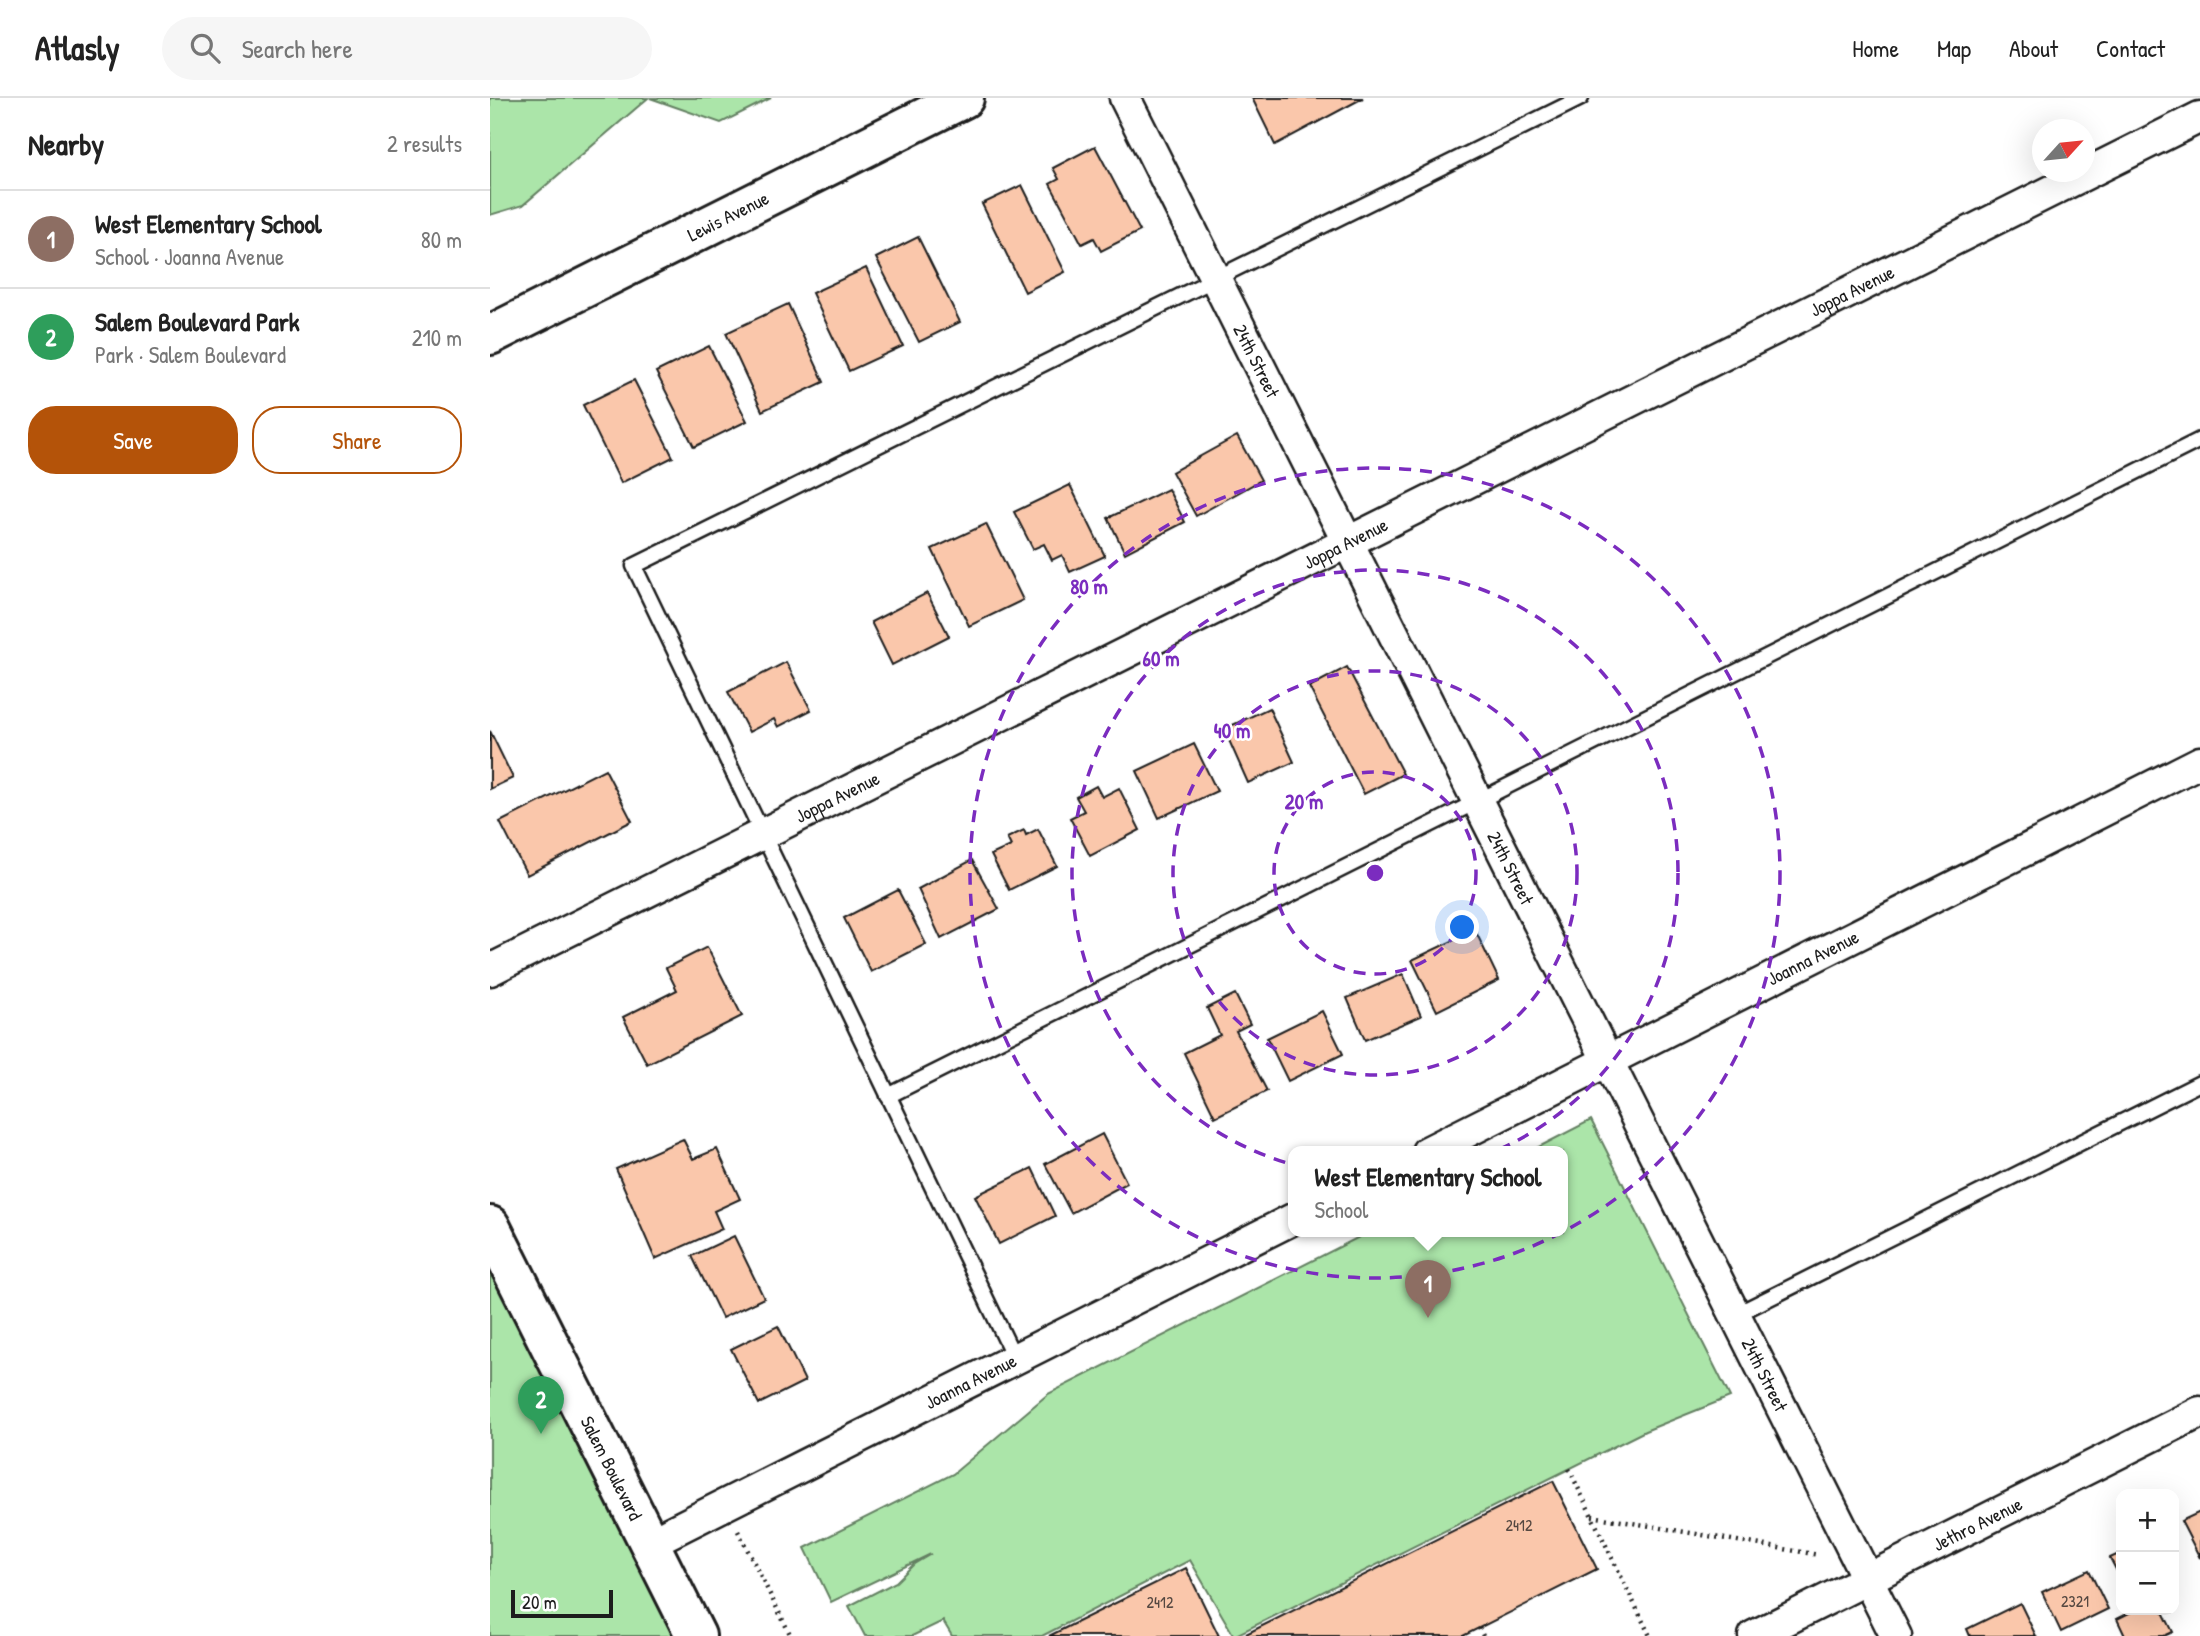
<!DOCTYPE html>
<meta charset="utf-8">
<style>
:root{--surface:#fff;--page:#f6f6f6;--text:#222;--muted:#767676;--line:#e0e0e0;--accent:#b45309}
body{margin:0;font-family:"Patrick Hand",sans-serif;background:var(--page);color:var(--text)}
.controls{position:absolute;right:21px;bottom:21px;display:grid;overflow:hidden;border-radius:14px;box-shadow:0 7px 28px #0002}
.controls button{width:63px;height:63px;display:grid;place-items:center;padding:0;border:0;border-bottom:2px solid var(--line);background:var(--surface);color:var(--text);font:35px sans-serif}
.compass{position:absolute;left:1542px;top:21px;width:63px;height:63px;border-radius:50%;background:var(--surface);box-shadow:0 7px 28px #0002;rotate:63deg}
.scale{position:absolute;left:21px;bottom:18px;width:102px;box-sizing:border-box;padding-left:7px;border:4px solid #1c1c1c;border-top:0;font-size:19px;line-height:24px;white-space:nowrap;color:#1c1c1c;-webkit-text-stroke:5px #fff;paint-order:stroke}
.you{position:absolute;left:973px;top:830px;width:24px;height:24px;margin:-18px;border:5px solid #fff;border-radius:50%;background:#1a73e8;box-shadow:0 0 0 10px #1a73e833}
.badge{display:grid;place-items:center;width:46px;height:46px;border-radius:50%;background:var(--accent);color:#fff;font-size:23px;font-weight:700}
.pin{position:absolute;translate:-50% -58px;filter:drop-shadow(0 2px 4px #0008)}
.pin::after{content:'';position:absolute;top:37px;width:24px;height:21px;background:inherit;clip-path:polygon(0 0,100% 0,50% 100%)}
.popup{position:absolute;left:798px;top:1048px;width:280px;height:91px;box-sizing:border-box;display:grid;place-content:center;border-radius:14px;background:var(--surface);filter:drop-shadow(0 2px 5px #0005);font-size:23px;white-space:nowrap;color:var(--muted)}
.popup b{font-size:26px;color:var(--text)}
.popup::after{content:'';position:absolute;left:50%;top:100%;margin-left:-14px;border:14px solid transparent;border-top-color:var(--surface)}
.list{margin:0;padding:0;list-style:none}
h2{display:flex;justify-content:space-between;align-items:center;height:91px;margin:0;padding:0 28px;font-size:30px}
h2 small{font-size:23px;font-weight:400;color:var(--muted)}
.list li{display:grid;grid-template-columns:46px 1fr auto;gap:21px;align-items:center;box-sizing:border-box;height:98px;padding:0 28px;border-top:2px solid var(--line)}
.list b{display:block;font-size:26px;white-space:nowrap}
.list p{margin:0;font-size:23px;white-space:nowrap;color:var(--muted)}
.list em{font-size:23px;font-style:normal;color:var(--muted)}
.actions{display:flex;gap:14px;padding:21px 28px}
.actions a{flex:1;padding:16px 0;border:2px solid var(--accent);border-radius:28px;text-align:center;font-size:24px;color:var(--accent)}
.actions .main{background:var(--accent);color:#fff}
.icon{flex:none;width:38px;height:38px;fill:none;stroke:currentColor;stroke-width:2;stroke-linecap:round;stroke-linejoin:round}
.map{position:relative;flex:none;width:1710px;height:1538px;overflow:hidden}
header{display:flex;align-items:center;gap:42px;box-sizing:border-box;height:98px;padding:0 35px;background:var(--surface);border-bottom:2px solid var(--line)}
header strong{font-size:33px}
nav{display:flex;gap:38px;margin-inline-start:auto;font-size:24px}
.search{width:490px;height:63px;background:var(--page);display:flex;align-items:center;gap:18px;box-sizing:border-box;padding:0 24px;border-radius:38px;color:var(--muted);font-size:26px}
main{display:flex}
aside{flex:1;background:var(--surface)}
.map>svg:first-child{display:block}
.green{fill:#abe5a9;stroke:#648062;stroke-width:2}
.building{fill:#fac7ab;stroke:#1c1c1c;stroke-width:2}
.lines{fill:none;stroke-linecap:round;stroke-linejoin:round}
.lane-casing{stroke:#1c1c1c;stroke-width:19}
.street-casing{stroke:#1c1c1c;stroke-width:35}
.secondary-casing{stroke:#1c1c1c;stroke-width:44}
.path{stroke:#1c1c1c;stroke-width:4.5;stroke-dasharray:2 5;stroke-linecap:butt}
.lane{stroke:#fff;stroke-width:14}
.street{stroke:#fff;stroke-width:30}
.secondary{stroke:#fff;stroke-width:38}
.ring{fill:none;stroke:#7b2cbf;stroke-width:3.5;stroke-dasharray:12 9}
.labels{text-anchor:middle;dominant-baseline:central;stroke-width:5;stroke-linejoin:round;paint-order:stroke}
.number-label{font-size:16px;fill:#544740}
.street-label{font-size:19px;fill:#1c1c1c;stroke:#fff}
.centre{fill:#7b2cbf;stroke:#fff;stroke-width:3.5}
.ring-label{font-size:21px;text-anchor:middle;font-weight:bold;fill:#7b2cbf;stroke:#fff;stroke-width:5;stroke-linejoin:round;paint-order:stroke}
</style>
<header>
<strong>Atlasly</strong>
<div class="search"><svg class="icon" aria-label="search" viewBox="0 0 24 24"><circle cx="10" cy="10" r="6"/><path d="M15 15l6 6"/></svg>Search here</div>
<nav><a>Home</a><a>Map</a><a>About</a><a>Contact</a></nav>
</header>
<main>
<aside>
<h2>Nearby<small>2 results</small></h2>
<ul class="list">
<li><span class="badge" style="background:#8d6e63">1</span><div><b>West Elementary School</b><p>School · Joanna Avenue</p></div><em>80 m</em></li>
<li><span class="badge" style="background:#2e9e5b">2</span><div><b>Salem Boulevard Park</b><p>Park · Salem Boulevard</p></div><em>210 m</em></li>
</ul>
<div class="actions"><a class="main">Save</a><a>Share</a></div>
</aside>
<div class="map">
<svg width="1710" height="1538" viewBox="0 0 1710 1538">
<rect width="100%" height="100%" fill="#fff"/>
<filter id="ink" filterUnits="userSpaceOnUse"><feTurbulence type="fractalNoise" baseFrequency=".0143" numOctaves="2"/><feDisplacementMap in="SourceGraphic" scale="14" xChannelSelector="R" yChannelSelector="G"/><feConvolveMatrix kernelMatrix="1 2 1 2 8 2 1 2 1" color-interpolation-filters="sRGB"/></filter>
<g filter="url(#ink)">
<g class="green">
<polygon points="0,0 158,0 33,107 0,117"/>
<polygon points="160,0 281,0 231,25"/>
<polygon points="1101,1022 1240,1299 1155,1333 744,1538 700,1462 552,1538 462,1538 453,1523 422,1538 375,1538 359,1508 406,1484 424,1466 441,1456 341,1504 315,1450 463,1376 558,1296 879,1134 1073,1134 1073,1054 1039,1054"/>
<polygon points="0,1134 204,1538 0,1538"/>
</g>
<g class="building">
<polygon points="762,0 873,0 785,47"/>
<polygon points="605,48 650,133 611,153 604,140 592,146 560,86 569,81 563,70"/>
<polygon points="532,87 575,174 535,194 492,106"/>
<polygon points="428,139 470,224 429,244 386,160"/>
<polygon points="376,170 413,248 359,273 322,195"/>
<polygon points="298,206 334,284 272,313 236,235"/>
<polygon points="219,248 257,323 204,349 166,274"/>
<polygon points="144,282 183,359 131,385 93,307"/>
<polygon points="747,338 771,382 706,418 682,374"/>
<polygon points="580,387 615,458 580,474 572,457 562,462 554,446 543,451 524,414"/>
<polygon points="678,391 695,424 635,455 618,420"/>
<polygon points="496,426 533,502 479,528 442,451"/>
<polygon points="437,495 459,538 402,567 381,524"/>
<polygon points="296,564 321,612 288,629 284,621 259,634 238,594"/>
<polygon points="857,569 913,676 874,696 819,589"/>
<polygon points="779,610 804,664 758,685 734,631"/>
<polygon points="0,633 23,680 0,691"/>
<polygon points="704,646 727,693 669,720 647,673"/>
<polygon points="115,671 142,723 37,777 10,724"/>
<polygon points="606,688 612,699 629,690 650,732 600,758 580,720 594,713 586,699"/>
<polygon points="548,731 567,768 519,792 501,757 521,748 517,740 534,732 536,737"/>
<polygon points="482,762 509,811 451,841 428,791"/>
<polygon points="408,792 436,846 381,874 354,820"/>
<polygon points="985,832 1009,882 947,913 922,862"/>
<polygon points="217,849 252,918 157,966 133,919 187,892 176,870"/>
<polygon points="913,876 931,918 875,942 857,900"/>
<polygon points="745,896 760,926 746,933 777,993 725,1019 694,955 730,937 717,910"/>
<polygon points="832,913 853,956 798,983 777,940"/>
<polygon points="612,1036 637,1085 581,1115 555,1066"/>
<polygon points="193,1041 203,1061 227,1051 250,1101 224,1113 232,1131 165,1161 126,1071"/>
<polygon points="542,1070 565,1118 509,1146 485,1098"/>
<polygon points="244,1138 274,1200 232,1220 202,1158"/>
<polygon points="288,1228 315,1283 269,1306 241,1251"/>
<polygon points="1063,1383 1107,1471 973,1538 752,1538"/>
<polygon points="1710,1414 1710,1460 1691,1423"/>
<polygon points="1631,1455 1631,1481 1620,1460"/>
<polygon points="696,1470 729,1538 559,1538"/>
<polygon points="1599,1472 1618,1511 1571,1534 1552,1494"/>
<polygon points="1530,1505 1546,1538 1480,1538 1477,1531"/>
<polygon points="1645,1512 1672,1512 1683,1534 1674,1538 1635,1538 1627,1521"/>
</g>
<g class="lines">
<defs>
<g id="lane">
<polyline points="398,998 1710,342"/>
<polyline points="1245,1217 1710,985"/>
<polyline points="525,1261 144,468 1091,0"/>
</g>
<g id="street">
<path id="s1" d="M635 0 1406 1538"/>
<path id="s2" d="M0 872 1710 19"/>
<path id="s3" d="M937 1054 1710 664"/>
<path id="s4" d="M159 1445 803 1121"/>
<path id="s5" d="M1264 1538 1710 1314"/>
</g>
<g id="secondary">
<path id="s6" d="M0 237 474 0"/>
<path id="s7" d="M0 1128 206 1538"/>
</g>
</defs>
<use href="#lane" class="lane-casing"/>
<use href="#street" class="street-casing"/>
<use href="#secondary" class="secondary-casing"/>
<g class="path">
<polyline points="1079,1371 1160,1538"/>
<polyline points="1102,1418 1329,1457"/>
<polyline points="248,1433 301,1538"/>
<polyline points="989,1530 993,1538"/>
</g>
<use href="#lane" class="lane"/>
<use href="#street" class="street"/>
<use href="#secondary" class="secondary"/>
</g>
</g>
<g class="ring">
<circle cx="885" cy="775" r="101"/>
<circle cx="885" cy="775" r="202"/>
<circle cx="885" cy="775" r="303"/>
<circle cx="885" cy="775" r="405"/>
</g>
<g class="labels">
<g class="number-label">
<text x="1029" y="1427">2412</text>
<text x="1585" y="1503">2321</text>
<text x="670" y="1504">2412</text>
</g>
<g class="street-label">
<text stroke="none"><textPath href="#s6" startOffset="266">Lewis Avenue</textPath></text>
<text stroke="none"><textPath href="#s2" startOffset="1522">Joppa Avenue</textPath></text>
<text stroke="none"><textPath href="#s1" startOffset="294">24th Street</textPath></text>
<text stroke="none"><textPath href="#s2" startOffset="956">Joppa Avenue</textPath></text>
<text stroke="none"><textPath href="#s2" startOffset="388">Joppa Avenue</textPath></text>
<text stroke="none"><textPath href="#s1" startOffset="861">24th Street</textPath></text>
<text stroke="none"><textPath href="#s3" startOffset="432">Joanna Avenue</textPath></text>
<text stroke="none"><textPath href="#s1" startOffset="1428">24th Street</textPath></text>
<text stroke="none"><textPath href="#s4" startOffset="360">Joanna Avenue</textPath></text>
<text stroke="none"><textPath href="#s7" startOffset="271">Salem Boulevard</textPath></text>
<text stroke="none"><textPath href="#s5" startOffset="250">Jethro Avenue</textPath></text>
</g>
</g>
<circle cx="885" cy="775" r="10" class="centre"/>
<g class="ring-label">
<text x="599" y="496">80 m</text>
<text x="671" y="568">60 m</text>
<text x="742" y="640">40 m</text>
<text x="814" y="711">20 m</text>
</g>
</svg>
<div class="controls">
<button>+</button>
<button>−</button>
</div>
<svg class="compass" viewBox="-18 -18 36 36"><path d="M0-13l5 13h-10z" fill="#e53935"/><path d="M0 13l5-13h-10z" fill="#767676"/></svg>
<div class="scale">20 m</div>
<div class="you"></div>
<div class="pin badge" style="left:938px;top:1220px;background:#8d6e63">1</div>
<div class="popup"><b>West Elementary School</b>School</div>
<div class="pin badge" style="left:51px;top:1336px;background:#2e9e5b">2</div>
</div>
</main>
